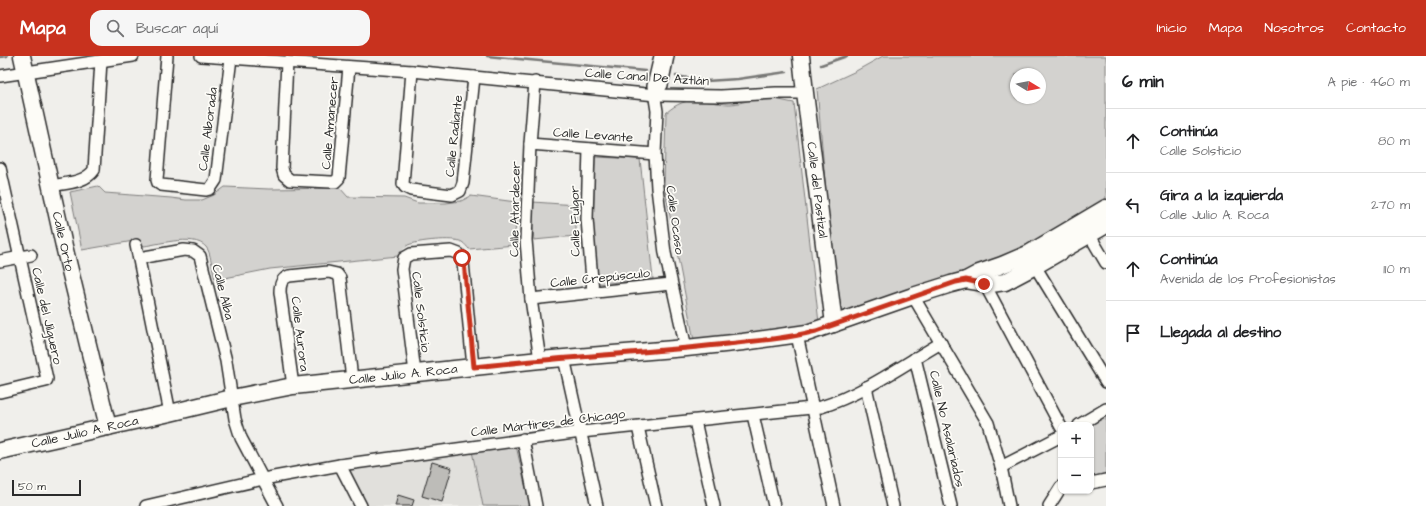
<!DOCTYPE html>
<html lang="es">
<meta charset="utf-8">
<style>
:root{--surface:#fff;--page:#f6f6f6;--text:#202124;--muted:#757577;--line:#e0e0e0;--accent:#c8321e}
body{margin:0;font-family:"Architects Daughter",sans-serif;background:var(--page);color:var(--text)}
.controls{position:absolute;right:12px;bottom:12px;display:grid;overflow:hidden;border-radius:8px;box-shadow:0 1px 3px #0004}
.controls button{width:36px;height:36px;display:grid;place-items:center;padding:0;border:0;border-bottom:1px solid var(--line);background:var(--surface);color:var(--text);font:20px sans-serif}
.compass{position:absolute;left:1010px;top:12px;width:36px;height:36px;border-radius:50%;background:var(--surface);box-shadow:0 1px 3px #0004;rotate:100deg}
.scale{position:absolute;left:12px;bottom:10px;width:69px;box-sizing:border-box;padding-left:4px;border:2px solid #2b2b2b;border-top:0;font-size:11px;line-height:14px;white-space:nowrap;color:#2b2b2b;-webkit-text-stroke:3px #fdfcf7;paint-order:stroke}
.stop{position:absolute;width:12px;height:12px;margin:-9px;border:3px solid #c8321e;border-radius:50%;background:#fff}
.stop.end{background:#c8321e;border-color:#fff;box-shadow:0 1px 4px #0008}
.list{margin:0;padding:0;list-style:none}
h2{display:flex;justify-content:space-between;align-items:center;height:52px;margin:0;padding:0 16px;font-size:17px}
h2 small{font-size:13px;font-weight:400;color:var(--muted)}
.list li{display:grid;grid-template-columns:26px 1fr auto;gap:12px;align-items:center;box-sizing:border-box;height:64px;padding:0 16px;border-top:1px solid var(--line)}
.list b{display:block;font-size:15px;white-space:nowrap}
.list p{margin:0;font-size:13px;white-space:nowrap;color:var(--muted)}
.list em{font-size:13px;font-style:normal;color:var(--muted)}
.icon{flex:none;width:22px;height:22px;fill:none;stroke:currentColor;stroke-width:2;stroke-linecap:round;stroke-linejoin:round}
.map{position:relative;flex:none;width:1106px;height:450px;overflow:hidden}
header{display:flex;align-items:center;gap:24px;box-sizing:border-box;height:56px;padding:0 20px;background:var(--accent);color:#fff}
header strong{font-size:19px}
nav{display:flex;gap:22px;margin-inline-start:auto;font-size:14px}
.search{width:280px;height:36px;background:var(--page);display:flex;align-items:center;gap:10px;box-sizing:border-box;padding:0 14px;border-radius:12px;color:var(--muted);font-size:15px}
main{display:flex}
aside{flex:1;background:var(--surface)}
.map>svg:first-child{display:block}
.built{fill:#e1e0dc}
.green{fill:#d3d2cf;stroke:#7f7e7d;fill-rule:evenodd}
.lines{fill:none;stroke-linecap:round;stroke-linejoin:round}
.stream{stroke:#777775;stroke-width:2.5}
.building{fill:#bdbcb8;stroke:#2b2b2b}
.street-casing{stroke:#2b2b2b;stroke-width:14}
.secondary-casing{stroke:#2b2b2b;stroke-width:19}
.street{stroke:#fdfcf7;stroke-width:11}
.secondary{stroke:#fdfcf7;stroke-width:16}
.route{stroke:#c8321e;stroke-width:5}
.labels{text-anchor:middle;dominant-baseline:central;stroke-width:3.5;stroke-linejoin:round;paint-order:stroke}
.street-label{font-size:13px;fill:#2b2b2b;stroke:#fdfcf7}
</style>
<header>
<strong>Mapa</strong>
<div class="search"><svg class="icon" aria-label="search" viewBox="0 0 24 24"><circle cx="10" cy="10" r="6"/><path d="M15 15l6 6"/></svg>Buscar aquí</div>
<nav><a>Inicio</a><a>Mapa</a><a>Nosotros</a><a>Contacto</a></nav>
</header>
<main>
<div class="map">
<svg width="1106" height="450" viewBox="0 0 1106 450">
<rect width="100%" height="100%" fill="#f0efeb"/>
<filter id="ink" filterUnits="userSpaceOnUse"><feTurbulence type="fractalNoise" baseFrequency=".025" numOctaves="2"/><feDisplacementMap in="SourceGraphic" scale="8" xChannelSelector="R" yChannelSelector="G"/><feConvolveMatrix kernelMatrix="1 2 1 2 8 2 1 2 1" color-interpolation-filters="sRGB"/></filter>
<g filter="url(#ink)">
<polygon class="built" points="472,395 483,450 363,450 344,413"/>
<g class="green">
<path d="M883 0H1106V143L1010 200 837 262 817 33 856 15ZM1016 18H1040V42H1016Z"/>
<path d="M756 42 774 43 794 47 819 267 793 276 694 285 664 129 666 57C688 37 703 47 729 48 739 48 747 45 756 42Z"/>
<polygon points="595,101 640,103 653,223 598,228 593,169"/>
<path d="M98 130 105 137 171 142 186 144H202L214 139 225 131 269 133 340 132 348 141 404 142 418 147H446L461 145 471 140 516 146 515 189 469 193C467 191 465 188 462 186 454 181 417 185 408 189 403 192 401 195 398 200L270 213 215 224C213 217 211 200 208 194 199 176 160 188 144 190L139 184 82 194 70 136Z"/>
<polygon points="533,146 576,149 576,180 534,184 532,165"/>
<polygon points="1106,360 1106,417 1091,421 1091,369 1090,369"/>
<polygon points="516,390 530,450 483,450 472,395"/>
</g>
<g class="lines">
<g class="stream">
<polyline points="487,0 645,15"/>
<polyline points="0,1 7,0"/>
<polyline points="821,9 847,0"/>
<polyline points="676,20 706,25 738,23 787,16"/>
</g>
</g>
<g class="building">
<polygon points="432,406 452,412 442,446 422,440"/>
<polygon points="398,439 414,444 412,450 395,450"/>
</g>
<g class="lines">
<defs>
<g id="street">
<polyline points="167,0 157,124 158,127 161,129 206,134 210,133 216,124 231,2"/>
<polyline points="201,0 412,15 656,39 721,40 776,37 805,37"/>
<polyline points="660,0 653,30 657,55 655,98 657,132 665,197 686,292"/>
<polyline points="287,6 282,112 284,119 290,124 331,126 335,126 339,122 349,11"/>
<polyline points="412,15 403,128 405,131 411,134 452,139 460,135 463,127 474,21"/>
<polyline points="0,20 133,0"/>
<polyline points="535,26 530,88 526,184 531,243 540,304"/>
<polyline points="656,39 662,29 668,0"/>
<polyline points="530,88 655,98"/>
<polyline points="589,93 587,163 593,236"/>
<polyline points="0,112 47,323 46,325 0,336"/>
<path d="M51 130C65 127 85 127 94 114L101 5"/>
<polyline points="1086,173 1106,207"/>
<polyline points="136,189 170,357"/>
<polyline points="139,202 184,194 193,195 200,200 226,305 235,363 241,382 277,450"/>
<polyline points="0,205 31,199"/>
<polyline points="1035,210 1106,326"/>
<polyline points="982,223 1061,371"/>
<polyline points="913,240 988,367 1001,411 1009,450"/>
<polyline points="531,243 671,228"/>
<polyline points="797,279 834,450"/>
<polyline points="564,302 597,450"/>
<polyline points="915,302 951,450"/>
<polyline points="415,317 402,213 404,202 411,198 451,195 459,198 463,206 473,311"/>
<path d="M293 330 280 236C280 229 281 223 289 220L328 216 337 218 340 222 352 323"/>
<polyline points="866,331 893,450"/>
<polyline points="753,359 774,450"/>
<polyline points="695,365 714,450"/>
<polyline points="1079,369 1106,353"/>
<polyline points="638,371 656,450"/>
<polyline points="523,383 536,450"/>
<polyline points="340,409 361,450"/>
<polyline points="1001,411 1061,380"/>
<polyline points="1091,427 1106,424"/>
<path d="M146 450 263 423 340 409 581 376 821 351C863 338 903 309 941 287"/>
<polyline points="1049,450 1061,431"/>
</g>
<g id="secondary">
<path id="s1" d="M22 0 64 190 108 371"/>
<path id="s2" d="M801 0 805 37 834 268"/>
<polyline points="966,224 991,228 1005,226 1035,210 1106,169"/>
<path id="s3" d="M0 395 170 357 232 342 293 330 540 304 686 292 743 286 807 277 913 240 951 228 966 224 979 217 1002 209 1030 197 1106 152"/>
</g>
</defs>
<use href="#street" class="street-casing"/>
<use href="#secondary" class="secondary-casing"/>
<use href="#street" class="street"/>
<use href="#secondary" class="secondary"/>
</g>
</g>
<g class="lines" filter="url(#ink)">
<path class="route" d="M462 202 464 206 474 311C551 302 629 298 707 290 743 286 781 284 816 275L956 226 966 224 984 228"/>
</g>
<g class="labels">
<g class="street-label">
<text transform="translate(647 21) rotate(4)">Calle Canal De Aztlán</text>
<text transform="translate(330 67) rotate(-85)">Calle Amanecer</text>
<text transform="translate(208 73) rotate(-83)">Calle Alborada</text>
<text transform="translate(593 79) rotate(4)">Calle Levante</text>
<text transform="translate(454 80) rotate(-84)">Calle Radiante</text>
<text stroke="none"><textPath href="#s2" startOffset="135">Calle del Pastizal</textPath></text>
<text transform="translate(515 153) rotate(-89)">Calle Atardecer</text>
<text transform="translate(675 164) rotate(82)">Calle Ocaso</text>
<text transform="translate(575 165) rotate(-91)">Calle Fulgor</text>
<text stroke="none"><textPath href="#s1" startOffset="190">Calle Orto</textPath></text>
<text transform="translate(600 222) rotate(-6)">Calle Crepúsculo</text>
<text transform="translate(223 236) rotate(76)">Calle Alba</text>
<text transform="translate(421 256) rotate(83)">Calle Solsticio</text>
<text transform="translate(47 260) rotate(77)">Calle del Jilguero</text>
<text transform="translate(300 278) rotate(83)">Calle Aurora</text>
<text stroke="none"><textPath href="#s3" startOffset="411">Calle Julio A. Roca</textPath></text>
<text transform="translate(548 367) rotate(-7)">Calle Mártires de Chicago</text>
<text transform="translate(947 373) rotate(77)">Calle No Asalariados</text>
<text stroke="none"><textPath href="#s3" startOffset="87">Calle Julio A. Roca</textPath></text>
</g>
</g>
</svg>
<div class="controls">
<button>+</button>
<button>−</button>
</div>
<svg class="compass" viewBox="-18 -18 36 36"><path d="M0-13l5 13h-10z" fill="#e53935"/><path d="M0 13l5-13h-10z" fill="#757577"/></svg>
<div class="scale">50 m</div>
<div class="stop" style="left:462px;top:202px"></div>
<div class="stop end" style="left:984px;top:228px"></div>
</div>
<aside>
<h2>6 min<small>A pie · 460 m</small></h2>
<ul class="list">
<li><svg class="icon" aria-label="ahead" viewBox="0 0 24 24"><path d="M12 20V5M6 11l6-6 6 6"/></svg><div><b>Continúa</b><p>Calle Solsticio</p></div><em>80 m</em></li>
<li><svg class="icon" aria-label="left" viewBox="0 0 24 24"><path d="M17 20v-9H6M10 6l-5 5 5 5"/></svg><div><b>Gira a la izquierda</b><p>Calle Julio A. Roca</p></div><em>270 m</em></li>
<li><svg class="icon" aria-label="ahead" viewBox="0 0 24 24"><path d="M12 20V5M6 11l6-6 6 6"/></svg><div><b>Continúa</b><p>Avenida de los Profesionistas</p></div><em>110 m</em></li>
<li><svg class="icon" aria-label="arrive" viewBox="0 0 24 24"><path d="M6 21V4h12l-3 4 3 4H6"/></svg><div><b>Llegada al destino</b></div></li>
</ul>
</aside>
</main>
